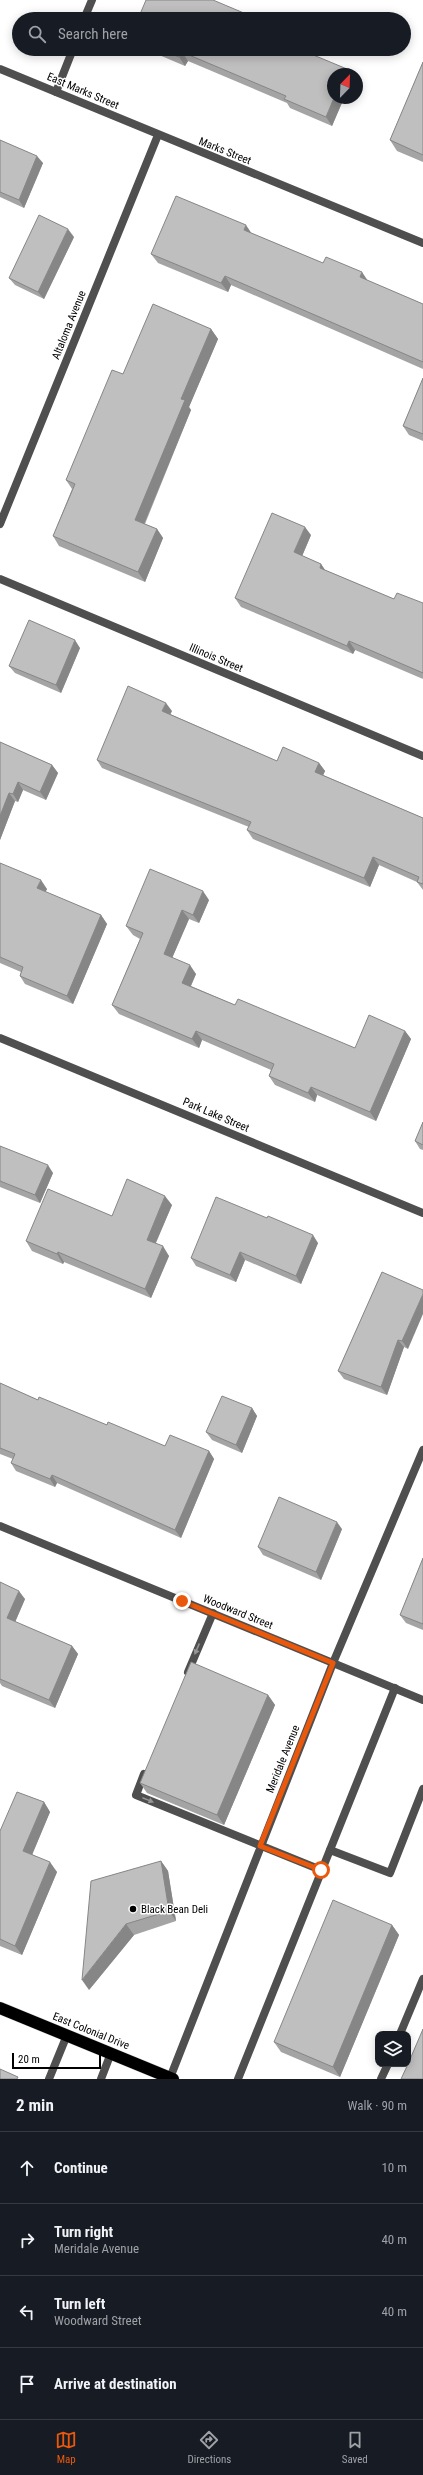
<!DOCTYPE html>
<meta charset="utf-8">
<style>
:root{--surface:#171b24;--page:#20242c;--text:#f1f3f6;--muted:#9ea1a6;--line:#363941;--accent:#ea580c}
body{margin:0;font-family:"Roboto Condensed",sans-serif;background:var(--page);color:var(--text)}
.controls{position:absolute;right:12px;bottom:12px;display:grid;overflow:hidden;border-radius:8px;box-shadow:0 2px 10px #0003}
.controls button{width:36px;height:36px;display:grid;place-items:center;padding:0;border:0;border-bottom:1px solid var(--line);background:var(--surface);color:var(--text);font:20px sans-serif}
.compass{position:absolute;left:327px;top:68px;width:36px;height:36px;border-radius:50%;background:var(--surface);box-shadow:0 2px 10px #0003;rotate:23deg}
.scale{position:absolute;left:12px;bottom:10px;width:89px;box-sizing:border-box;padding-left:4px;border:2px solid #000;border-top:0;font-size:11px;line-height:14px;white-space:nowrap;color:#000;-webkit-text-stroke:3px #fff;paint-order:stroke}
.stop{position:absolute;width:12px;height:12px;margin:-9px;border:3px solid #ea580c;border-radius:50%;background:#fff}
.stop.end{background:#ea580c;border-color:#fff;box-shadow:0 1px 4px #0008}
.list{margin:0;padding:0;list-style:none}
h2{display:flex;justify-content:space-between;align-items:center;height:52px;margin:0;padding:0 16px;font-size:17px}
h2 small{font-size:13px;font-weight:400;color:var(--muted)}
.list li{display:grid;grid-template-columns:26px 1fr auto;gap:12px;align-items:center;box-sizing:border-box;height:72px;padding:0 16px;border-top:1px solid var(--line)}
.list b{display:block;font-size:15px;white-space:nowrap}
.list p{margin:0;font-size:13px;white-space:nowrap;color:var(--muted)}
.list em{font-size:13px;font-style:normal;color:var(--muted)}
.icon{flex:none;width:22px;height:22px;fill:none;stroke:currentColor;stroke-width:2;stroke-linecap:round;stroke-linejoin:round}
.map{position:relative;flex:none;width:423px;height:2079px;overflow:hidden}
.search{position:absolute;background:var(--surface);box-shadow:0 2px 10px #0003;left:12px;right:12px;top:12px;height:44px;display:flex;align-items:center;gap:10px;box-sizing:border-box;padding:0 14px;border-radius:22px;color:var(--muted);font-size:15px}
.sheet{height:340px;background:var(--surface)}
nav{display:flex;justify-content:space-around;align-items:center;box-sizing:border-box;height:56px;border-top:1px solid var(--line);background:var(--surface);font-size:11px;color:var(--muted)}
nav a{display:grid;justify-items:center;gap:2px}
nav .on{color:var(--accent)}
.map>svg:first-child{display:block}
.lines{fill:none;stroke-linecap:round;stroke-linejoin:round}
.highway-casing{stroke:#dbdbdb;stroke-width:13}
.lane{stroke:#4f4f4f;stroke-width:8}
.street{stroke:#4f4f4f;stroke-width:8}
.highway{stroke:#000;stroke-width:12}
.wall{fill:#a4a4a4}
.shaded-wall{fill:#868686}
.building{fill:#bfbfbf;stroke:#868686}
.oneway{fill:#959595}
.route{stroke:#ea580c;stroke-width:5}
.poi-dot{fill:#000;stroke:#fff;stroke-width:1.5}
.labels{text-anchor:middle;dominant-baseline:central;stroke-width:3;stroke-linejoin:round;paint-order:stroke}
.street-label{font-size:11px;fill:#000;stroke:#fff}
.poi-label{font-size:11px;fill:#000;stroke:#fff;text-anchor:start}
</style>
<div class="map">
<svg width="423" height="2079" viewBox="0 0 423 2079">
<rect width="100%" height="100%" fill="#fff"/>
<g class="lines">
<defs>
<polyline id="highway" points="0,2008 173,2079"/>
</defs>
<use href="#highway" class="highway-casing"/>
<g class="lane">
<polyline points="188,1672 213,1613"/>
<polyline points="144,1774 136,1795 321,1870"/>
<polyline points="330,1850 390,1873 423,1789"/>
<polyline points="400,2034 423,1979"/>
<polyline points="49,2079 67,2035"/>
<polyline points="101,2079 111,2053"/>
<polyline points="238,2079 395,1688"/>
<polyline points="381,2079 388,2064"/>
</g>
<g class="street">
<polyline points="84,19 92,0"/>
<polyline points="0,69 423,243"/>
<polyline points="56,92 73,49"/>
<polyline points="0,524 158,135"/>
<polyline points="0,579 423,756"/>
<polyline points="0,1038 423,1213"/>
<polyline points="0,1526 423,1700"/>
<polyline points="170,2078 333,1663 423,1450"/>
</g>
<use href="#highway" class="highway"/>
</g>
<g class="wall">
<polygon points="145,49 299,49 333,98 344,98 332,126 290,108 287,103 188,61 185,66"/>
<polygon points="423,62 423,162 397,151 390,140"/>
<polygon points="0,140 43,163 24,208 0,197"/>
<polygon points="251,233 323,263 368,281 423,304 423,369 231,285 228,292 158,263 151,254"/>
<polygon points="74,237 44,299 15,285 9,278"/>
<polygon points="211,329 218,339 189,407 191,410 145,524 157,529 163,538 145,582 59,546 53,536 72,489 66,480 123,374"/>
<polygon points="423,378 423,441 409,435 403,426"/>
<polygon points="311,535 302,556 321,564 325,570 394,599 423,603 423,679 355,650 353,654 241,607 235,598"/>
<polygon points="80,648 61,693 15,673 9,666"/>
<polygon points="172,711 170,714 277,761 319,763 325,771 323,775 423,818 423,890 417,882 379,865 370,887 253,839 247,830 249,827 102,768 97,760"/>
<polygon points="0,742 52,765 58,773 46,800 23,790 18,802 15,801 0,840"/>
<polygon points="0,863 47,889 45,892 101,915 107,924 73,1004 25,984 20,976 21,972 0,963"/>
<polygon points="209,900 199,923 189,919 172,958 196,974 191,986 235,1005 355,1048 405,1031 411,1039 376,1121 317,1095 315,1102 275,1085 269,1076 271,1070 202,1040 199,1048 119,1014 112,1005 140,939 133,935 126,926"/>
<polygon points="423,1122 423,1150 420,1149 415,1141"/>
<polygon points="0,1146 53,1173 40,1203 0,1187"/>
<polygon points="172,1205 156,1243 169,1256 151,1298 64,1262 63,1264 32,1251 26,1241 112,1216"/>
<polygon points="267,1218 318,1243 301,1284 245,1260 236,1282 196,1266 191,1258"/>
<polygon points="382,1272 408,1349 404,1347 387,1395 344,1379 338,1371"/>
<polygon points="0,1383 38,1400 107,1425 165,1446 209,1451 214,1459 181,1538 57,1483 55,1487 16,1471 11,1463 13,1459 0,1454"/>
<polygon points="252,1408 257,1416 242,1453 212,1440 206,1432"/>
<polygon points="342,1529 321,1580 263,1555 258,1547"/>
<polygon points="423,1558 423,1630 406,1623 400,1615"/>
<polygon points="0,1582 25,1599 15,1622 72,1646 78,1654 55,1708 2,1686 0,1683"/>
<polygon points="268,1695 275,1705 224,1825 147,1793 140,1783"/>
<polygon points="44,1802 50,1812 32,1854 57,1872 22,1955 0,1946 0,1831"/>
<polygon points="161,1861 168,1871 176,1921 134,1935 89,1990"/>
<polygon points="392,1925 399,1935 340,2077 281,2052 274,2042"/>
</g>
<g class="shaded-wall">
<polygon points="182,52 188,61 185,66 179,57"/>
<polygon points="347,69 350,74 345,74"/>
<polygon points="334,98 344,98 332,126 326,117"/>
<polygon points="37,156 43,163 24,208 19,200"/>
<polygon points="246,225 252,234 244,230"/>
<polygon points="68,229 74,237 44,299 38,292"/>
<polygon points="362,272 368,281 360,277"/>
<polygon points="225,276 231,285 228,292 221,283"/>
<polygon points="211,329 218,339 189,407 191,410 142,529 135,520 181,399"/>
<polygon points="305,527 311,535 300,561 294,552"/>
<polygon points="157,529 163,538 145,582 138,572"/>
<polygon points="321,564 327,573 320,568"/>
<polygon points="75,640 80,648 61,693 56,685"/>
<polygon points="349,641 355,650 353,654 347,646"/>
<polygon points="166,703 172,711 168,719 162,711"/>
<polygon points="319,763 325,771 321,780 315,772"/>
<polygon points="52,765 58,773 46,800 40,792"/>
<polygon points="18,782 23,790 18,802 13,794"/>
<polygon points="9,793 15,801 0,840 0,816"/>
<polygon points="373,857 379,865 370,887 364,878"/>
<polygon points="41,880 47,889 43,897 37,888"/>
<polygon points="203,891 209,900 199,923 193,915"/>
<polygon points="182,910 189,919 170,963 164,954"/>
<polygon points="101,915 107,924 73,1004 67,996"/>
<polygon points="190,965 196,974 188,992 182,983"/>
<polygon points="196,1031 202,1040 199,1048 192,1039"/>
<polygon points="405,1031 411,1039 376,1121 370,1112"/>
<polygon points="311,1087 317,1095 315,1102 308,1093"/>
<polygon points="48,1165 53,1173 40,1203 35,1195"/>
<polygon points="165,1196 172,1205 153,1249 147,1240"/>
<polygon points="313,1235 318,1243 301,1284 296,1276"/>
<polygon points="163,1246 169,1256 151,1298 145,1289"/>
<polygon points="58,1252 64,1262 63,1264 57,1254"/>
<polygon points="240,1252 245,1260 236,1282 230,1275"/>
<polygon points="423,1294 423,1314 408,1349 402,1341"/>
<polygon points="398,1340 404,1347 387,1395 381,1387"/>
<polygon points="252,1408 257,1416 242,1453 236,1445"/>
<polygon points="209,1451 214,1459 181,1538 175,1530"/>
<polygon points="52,1475 57,1483 55,1487 50,1479"/>
<polygon points="337,1522 342,1529 321,1580 316,1572"/>
<polygon points="19,1591 25,1599 13,1627 7,1618"/>
<polygon points="72,1646 78,1654 55,1708 49,1700"/>
<polygon points="268,1695 275,1705 224,1825 217,1815"/>
<polygon points="44,1802 50,1812 30,1860 23,1851"/>
<polygon points="161,1861 168,1871 176,1921 169,1911"/>
<polygon points="50,1862 57,1872 22,1955 15,1946"/>
<polygon points="126,1924 134,1935 89,1990 82,1980"/>
<polygon points="392,1925 399,1935 340,2077 333,2067"/>
</g>
<g class="building">
<polygon points="146,0 213,0 258,19 138,19"/>
<polygon points="159,49 299,49 347,69 345,74 333,74 333,98 334,98 326,117 284,99 286,96 182,52 179,57"/>
<polygon points="423,62 423,155 390,140"/>
<polygon points="0,140 37,156 19,200 0,192"/>
<polygon points="176,196 246,225 244,230 323,263 326,257 362,272 360,277 423,304 423,362 225,276 221,283 151,254"/>
<polygon points="39,215 68,229 38,292 9,278"/>
<polygon points="153,304 211,329 181,399 185,400 135,520 157,529 138,572 53,536 75,484 66,480 112,370 123,374"/>
<polygon points="423,378 423,434 403,426"/>
<polygon points="272,513 305,527 294,552 321,564 320,568 394,599 397,593 423,603 423,673 349,641 347,646 235,598"/>
<polygon points="29,620 75,640 56,685 9,666"/>
<polygon points="128,686 166,703 162,711 277,761 283,747 319,763 315,772 423,818 423,884 417,882 419,877 373,857 364,878 247,830 251,822 97,760"/>
<polygon points="0,742 52,765 40,792 18,782 13,794 9,793 0,816"/>
<polygon points="0,863 41,880 37,888 101,915 67,996 20,976 23,967 0,957"/>
<polygon points="150,869 203,891 193,915 182,910 164,954 190,965 182,983 235,1005 238,999 355,1048 369,1015 405,1031 370,1112 311,1087 308,1093 269,1076 274,1064 196,1031 192,1039 112,1005 143,933 126,926"/>
<polygon points="423,1122 423,1145 415,1141"/>
<polygon points="0,1146 48,1165 35,1195 0,1181"/>
<polygon points="127,1179 165,1196 147,1240 163,1246 145,1289 58,1252 57,1254 26,1241 48,1189 112,1216"/>
<polygon points="216,1197 267,1218 268,1216 313,1235 296,1276 240,1252 230,1275 191,1258"/>
<polygon points="382,1272 423,1290 423,1294 402,1341 398,1340 381,1387 338,1371"/>
<polygon points="0,1383 38,1400 39,1397 107,1425 108,1422 165,1446 170,1435 209,1451 175,1530 52,1475 50,1479 11,1463 15,1454 0,1448"/>
<polygon points="222,1396 252,1408 236,1445 206,1432"/>
<polygon points="279,1497 337,1522 316,1572 258,1547"/>
<polygon points="423,1558 423,1624 400,1615"/>
<polygon points="0,1582 19,1591 7,1618 72,1646 49,1700 0,1679"/>
<polygon points="191,1662 268,1695 217,1815 140,1783"/>
<polygon points="17,1792 44,1802 23,1851 50,1862 15,1946 0,1939 0,1831"/>
<polygon points="161,1861 169,1911 126,1924 82,1980 91,1881"/>
<polygon points="333,1900 392,1925 333,2067 274,2042"/>
<polygon points="423,2029 423,2079 401,2079 408,2064"/>
<polygon points="0,2069 18,2077 17,2079 0,2079"/>
</g>
<defs><path id="oneway-solid" d="M-6-.8H1V-3.2L6.5 0L1 3.2V.8H-6Z"/></defs>
<g class="oneway">
<use href="#oneway-solid" transform="translate(197 1649) rotate(113)"/>
<use href="#oneway-solid" transform="translate(148 1800) rotate(22)"/>
</g>
<g class="lines">
<polyline class="route" points="182,1601 333,1663 260,1846 321,1870"/>
</g>
<circle class="poi-dot" cx="133" cy="1909" r="4"/>
<g class="labels">
<g class="street-label">
<text transform="translate(83 91) rotate(23)">East Marks Street</text>
<text transform="translate(225 151) rotate(22)">Marks Street</text>
<text transform="translate(69 325) rotate(-68)">Altaloma Avenue</text>
<text transform="translate(216 658) rotate(23)">Illinois Street</text>
<text transform="translate(216 1115) rotate(23)">Park Lake Street</text>
<text transform="translate(238 1612) rotate(22)">Woodward Street</text>
<text transform="translate(283 1759) rotate(-68)">Meridale Avenue</text>
<text transform="translate(91 2031) rotate(22)">East Colonial Drive</text>
</g>
<g class="poi-label">
<text x="141" y="1909">Black Bean Deli</text>
</g>
</g>
</svg>
<div class="controls">
<button><svg class="icon" aria-label="layers" viewBox="0 0 24 24"><path d="M12 4l9 5-9 5-9-5zM3 14l9 5 9-5"/></svg></button>
</div>
<svg class="compass" viewBox="-18 -18 36 36"><path d="M0-13l5 13h-10z" fill="#e53935"/><path d="M0 13l5-13h-10z" fill="#9ea1a6"/></svg>
<div class="scale">20 m</div>
<div class="stop" style="left:321px;top:1870px"></div>
<div class="stop end" style="left:182px;top:1601px"></div>
<div class="search"><svg class="icon" aria-label="search" viewBox="0 0 24 24"><circle cx="10" cy="10" r="6"/><path d="M15 15l6 6"/></svg>Search here</div>
</div>
<section class="sheet">
<h2>2 min<small>Walk · 90 m</small></h2>
<ul class="list">
<li><svg class="icon" aria-label="ahead" viewBox="0 0 24 24"><path d="M12 20V5M6 11l6-6 6 6"/></svg><div><b>Continue</b></div><em>10 m</em></li>
<li><svg class="icon" aria-label="right" viewBox="0 0 24 24"><path d="M7 20v-9h11M14 6l5 5-5 5"/></svg><div><b>Turn right</b><p>Meridale Avenue</p></div><em>40 m</em></li>
<li><svg class="icon" aria-label="left" viewBox="0 0 24 24"><path d="M17 20v-9H6M10 6l-5 5 5 5"/></svg><div><b>Turn left</b><p>Woodward Street</p></div><em>40 m</em></li>
<li><svg class="icon" aria-label="arrive" viewBox="0 0 24 24"><path d="M6 21V4h12l-3 4 3 4H6"/></svg><div><b>Arrive at destination</b></div></li>
</ul>
</section>
<nav>
<a class="on"><svg class="icon" aria-label="map" viewBox="0 0 24 24"><path d="M3 6l6-2 6 2 6-2v14l-6 2-6-2-6 2zM9 4v14M15 6v14"/></svg>Map</a>
<a><svg class="icon" aria-label="directions" viewBox="0 0 24 24"><path d="M12 3l9 9-9 9-9-9zM9 14v-3h6M13 9l2 2-2 2"/></svg>Directions</a>
<a><svg class="icon" aria-label="saved" viewBox="0 0 24 24"><path d="M7 4h10v16l-5-4-5 4z"/></svg>Saved</a>
</nav>
